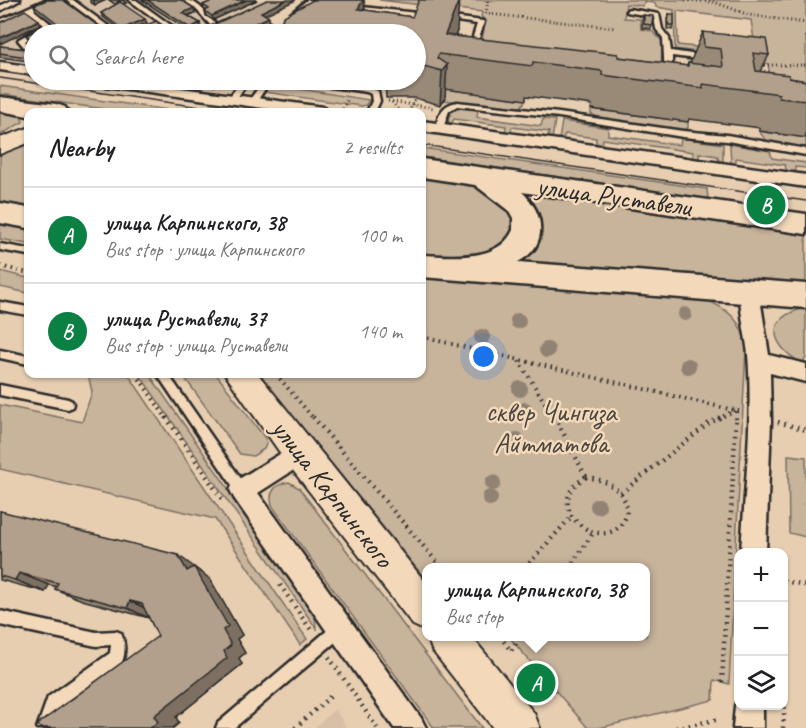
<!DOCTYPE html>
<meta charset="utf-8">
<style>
:root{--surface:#fff;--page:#f6f6f6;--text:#202124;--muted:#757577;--line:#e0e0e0;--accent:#0b8043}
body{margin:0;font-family:Caveat,sans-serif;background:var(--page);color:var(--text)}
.controls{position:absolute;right:18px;bottom:18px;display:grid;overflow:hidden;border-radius:12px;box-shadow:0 2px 4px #0004}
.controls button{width:54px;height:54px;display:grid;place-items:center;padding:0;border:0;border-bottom:2px solid var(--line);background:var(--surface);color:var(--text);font:30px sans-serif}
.you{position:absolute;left:484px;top:357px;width:21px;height:21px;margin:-15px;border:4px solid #fff;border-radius:50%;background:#1a73e8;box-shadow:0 0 0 9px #1a73e833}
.badge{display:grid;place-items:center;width:39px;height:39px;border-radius:50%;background:var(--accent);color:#fff;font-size:20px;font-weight:700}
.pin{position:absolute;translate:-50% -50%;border:3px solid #fff;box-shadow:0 2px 6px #0006}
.popup{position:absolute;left:422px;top:563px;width:228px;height:78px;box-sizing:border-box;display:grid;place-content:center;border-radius:12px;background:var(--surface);filter:drop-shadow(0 2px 4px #0005);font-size:20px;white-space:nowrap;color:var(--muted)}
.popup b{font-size:22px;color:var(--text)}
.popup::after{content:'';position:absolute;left:50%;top:100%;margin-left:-12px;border:12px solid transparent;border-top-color:var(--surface)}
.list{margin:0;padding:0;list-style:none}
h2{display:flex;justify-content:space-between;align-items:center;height:78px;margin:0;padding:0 24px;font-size:26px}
h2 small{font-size:20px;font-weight:400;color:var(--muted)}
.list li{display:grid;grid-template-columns:39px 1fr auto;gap:18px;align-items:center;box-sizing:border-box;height:96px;padding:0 24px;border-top:2px solid var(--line)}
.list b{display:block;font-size:22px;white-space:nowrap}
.list p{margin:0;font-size:20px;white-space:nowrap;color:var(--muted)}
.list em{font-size:20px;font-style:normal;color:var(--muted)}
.icon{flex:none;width:33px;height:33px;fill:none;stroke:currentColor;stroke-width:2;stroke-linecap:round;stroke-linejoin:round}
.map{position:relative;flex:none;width:806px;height:728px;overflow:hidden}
.search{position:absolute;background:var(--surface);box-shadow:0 2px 4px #0004;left:24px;top:24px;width:402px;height:66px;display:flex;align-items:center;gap:15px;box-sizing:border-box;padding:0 21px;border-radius:33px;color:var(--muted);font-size:22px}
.panel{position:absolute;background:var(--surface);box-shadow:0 2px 4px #0004;left:24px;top:108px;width:402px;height:270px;border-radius:12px}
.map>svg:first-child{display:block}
.built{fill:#d7c0a6}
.green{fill:#c8b39b;stroke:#7a6f63;stroke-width:1.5;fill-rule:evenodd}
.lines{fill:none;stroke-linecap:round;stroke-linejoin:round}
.lane-casing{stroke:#2b2b2b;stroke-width:5}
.street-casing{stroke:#2b2b2b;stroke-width:5}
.secondary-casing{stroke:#2b2b2b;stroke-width:4}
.primary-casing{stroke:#2b2b2b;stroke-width:5}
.path-far2{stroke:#2b2b2b;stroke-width:3;stroke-dasharray:1 3;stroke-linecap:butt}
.path-far1{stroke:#2b2b2b;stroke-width:4;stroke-dasharray:1.5 4.5;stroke-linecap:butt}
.path{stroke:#2b2b2b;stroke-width:4.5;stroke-dasharray:1.5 5;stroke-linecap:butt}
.lane{fill:#f3d9ba;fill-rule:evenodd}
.street{fill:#f3d9ba;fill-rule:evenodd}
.secondary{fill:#f3d9ba;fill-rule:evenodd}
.primary{fill:#f3d9ba;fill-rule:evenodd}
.tram{stroke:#2b2b2b;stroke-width:1.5}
.tree{fill:#918373}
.wall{fill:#998a78;stroke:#2b2b2b;stroke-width:1.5}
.shaded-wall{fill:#7d7062;stroke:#2b2b2b;stroke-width:1.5}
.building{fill:#b2a08c;stroke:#2b2b2b;stroke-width:1.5}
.labels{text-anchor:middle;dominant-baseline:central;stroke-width:5;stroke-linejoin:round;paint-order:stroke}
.street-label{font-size:28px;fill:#2b2b2b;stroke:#f3d9ba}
.park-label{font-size:28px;fill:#4a4641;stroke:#f3d9ba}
</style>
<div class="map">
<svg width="806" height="728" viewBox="0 0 806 728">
<rect width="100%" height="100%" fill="#e7ceb1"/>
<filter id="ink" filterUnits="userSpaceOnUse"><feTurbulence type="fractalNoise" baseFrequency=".0167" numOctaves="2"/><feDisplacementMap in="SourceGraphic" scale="12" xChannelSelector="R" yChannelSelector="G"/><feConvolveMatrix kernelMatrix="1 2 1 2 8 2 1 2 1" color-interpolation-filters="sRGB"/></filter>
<g filter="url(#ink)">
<g class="built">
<polygon points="42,0 296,0 263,16 275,25 269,34 34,34 34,62 0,58 0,20"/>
<polygon points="335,709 347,728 314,728"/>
</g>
<g class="green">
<path d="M379 0H806V101L773 92 768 64 758 60 675 49 674 10 656 7 655 3 644 2 643 6 626 4 624 18 640 19 641 29 652 31 662 41 661 72 479 53 486 20 481 17 482 12ZM677 11 751 20 756 54 678 45Z"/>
<polygon points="271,80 291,80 287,87 369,100 366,105 361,106 264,92"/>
<polygon points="0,86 182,112 125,112 0,94"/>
<polygon points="437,88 526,100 521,107 512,109 444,100"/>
<polygon points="457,107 478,110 477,117 541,126 543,119 555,120 552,140 548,139 549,132 512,127 510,134 505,133 506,126 454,119 451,125 447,119 453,109"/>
<polygon points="591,109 688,122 688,128 679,131 605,121 591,114"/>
<polygon points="0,112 21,116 23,122 0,135"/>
<polygon points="562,121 608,128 608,135 680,145 681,138 723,144 723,164 720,163 717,156 699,153 699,160 693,159 693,152 603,139 602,146 596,145 596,138 565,134 562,141 559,140"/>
<path d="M759 131 806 138V149C789 147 768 148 759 131Z"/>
<polygon points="28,141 28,206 19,208 0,204 0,152"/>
<polygon points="730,144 770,151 772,158 806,163 806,168 795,167 796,174 787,173 785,165 736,158 736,166 731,165"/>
<polygon points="422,148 707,189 708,199 422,157"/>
<polygon points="422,176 482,185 516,208 514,241 476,259 422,255"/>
<path d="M528 191 806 235V285L527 264 523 260V257C545 231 549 221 525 194Z"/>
<polygon points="0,224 28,229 28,244 0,239"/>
<polygon points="0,271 28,278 28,293 0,287"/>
<path d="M422 276 703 299C728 308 743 321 746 348L729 684 714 680 713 700 599 728H588L509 637 646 636V568H426V580L259 374H422Z"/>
<path d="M806 308V358L802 363C768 345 765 316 806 308Z"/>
<polygon points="88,374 128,374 307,639 300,645 215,519 0,469 0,405 82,422 92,392"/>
<polygon points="139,374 149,374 315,614 316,628"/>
<polygon points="182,374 216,374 265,438 267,442 264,449 253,456 240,454"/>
<polygon points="788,455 806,457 806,537 789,533"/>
<path d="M289 482 299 488 482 728H434L273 507C267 493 275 484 289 482Z"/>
</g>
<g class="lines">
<defs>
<g id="lane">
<polygon points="12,0 20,0 0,11 0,6"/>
<polygon points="45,0 53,0 34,10 63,34 56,34 48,28 25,41 28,45 34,46 34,50 24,47 18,40 19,39 44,25 29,12 0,25 0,20"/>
<polygon points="66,0 73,0 119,34 112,34"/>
<polygon points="129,0 136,0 183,34 176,34"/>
<path d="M183 0C198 0 207 14 216 25V27H212L195 8Z"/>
<polygon points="307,0 314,0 290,20 278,34 272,34 286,18"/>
<polygon points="353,6 426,14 429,16 426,18 351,9 350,8"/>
<polygon points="629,9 659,14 662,29 669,38 671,51 705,56 709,58 705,60 672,56 672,75 665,77 663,38 656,29 654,17 627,12 627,10"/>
<polygon points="445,16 483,21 484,22 474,54 468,53 477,24 443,19 443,17"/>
<polygon points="265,26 270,27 256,34 248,34"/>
<polygon points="242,80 249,80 235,101 229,101 228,99"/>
<polygon points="264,80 271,80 255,104 249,104 248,102"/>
<polygon points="291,80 308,80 369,88 378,91 380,101 375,112 367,112 372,101 371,94 367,92 295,82"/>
<path d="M457 102 559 113 683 131 727 135 806 149V155L727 141 683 137 559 117 457 106 449 111 442 131H436L435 129C439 115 441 105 457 102Z"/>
<polygon points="0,244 28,249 28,255 0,250"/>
<polygon points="0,302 28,307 28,315 0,310"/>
<polygon points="0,350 28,356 28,364 0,358"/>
<polygon points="157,374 168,374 246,486 248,490 246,494 242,496 238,494"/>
<polygon points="0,385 68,399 72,401 73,404 72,407 68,409 0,395"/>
<path d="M0 611 96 632 116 631 121 633C125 643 126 652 122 662L59 707 51 728H37L48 697 110 653 111 645 96 646 0 625Z"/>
<polygon points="341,621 346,623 348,628 346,633 234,728 216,728 218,723 336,623"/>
</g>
<g id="street">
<polygon points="0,62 34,67 34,75 0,70"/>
<polygon points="85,80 121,80 323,107 331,112 292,112 92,84"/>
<polygon points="422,121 806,175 806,187 422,131"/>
<path d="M749 284 756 287 759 292 769 355 806 364V382L770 373 771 421 766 552H741C745 486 753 420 748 354 747 339 736 297 742 287Z"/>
<polygon points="300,442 308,445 311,453 308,461 258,493 421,718 426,728 394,728 234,498 230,490 234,482"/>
<polygon points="738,697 738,706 763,706 763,728 733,728 735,706"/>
</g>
<g id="secondary">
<polygon points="28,128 28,143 0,154 0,138"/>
<polygon points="225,374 258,374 426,583 426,631 413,625 288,464"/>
<polygon points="427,636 471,636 534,713 540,728 493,728 432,650"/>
</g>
<g id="primary">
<polygon points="0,97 56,104 65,107 68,112 28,112 28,116 0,111"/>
<path d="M422 159 806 214V234L522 192C545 213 549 246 518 262L806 284V308L422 277V255C450 256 498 263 513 230V218L509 211 475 185 422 177Z"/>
<polygon points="0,203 28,208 28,228 0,223"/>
</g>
</defs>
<use href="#lane" class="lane-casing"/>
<use href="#street" class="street-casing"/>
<use href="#secondary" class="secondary-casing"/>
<use href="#primary" class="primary-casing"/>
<g class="path-far2">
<polyline points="685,0 714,2 749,15 806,23"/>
<polyline points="486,14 488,0"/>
<polyline points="489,14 616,28"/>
<polyline points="806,36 806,39"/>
<polyline points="764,65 806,65"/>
<polyline points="764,71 773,74"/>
<polyline points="388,101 434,108"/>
<polyline points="392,102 400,112"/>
<polyline points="341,112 348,99"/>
<polyline points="409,112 415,98"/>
</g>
<g class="path-far1">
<polyline points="0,266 28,273"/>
<polyline points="422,337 742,412"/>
<polyline points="519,361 555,419"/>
<polyline points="136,374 167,419"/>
<polyline points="276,374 314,419"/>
<polyline points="718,419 735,410"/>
<polyline points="736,419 736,410"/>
</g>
<g class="path">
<polyline points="166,417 222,499"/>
<polyline points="313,417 442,568"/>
<polyline points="555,417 586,477"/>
<polyline points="778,422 806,430"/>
<path d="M586 477C600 479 614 484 622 496 627 503 628 511 625 518 609 554 552 519 572 489 575 484 581 480 586 477Z"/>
<polyline points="621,493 708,424 721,417"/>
<polyline points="525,568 571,517"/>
<polyline points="569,568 593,533"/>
<polyline points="784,581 806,585"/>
<polyline points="280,585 313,633"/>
<polyline points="500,636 511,651 521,636"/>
<polyline points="329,657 377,728"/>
<polyline points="722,682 736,417"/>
<polyline points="295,728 332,695"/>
<polyline points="676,728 720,719"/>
<polyline points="783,728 785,703"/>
</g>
<use href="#lane" class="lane"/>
<use href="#street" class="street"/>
<use href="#secondary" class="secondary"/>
<use href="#primary" class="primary"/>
<g class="tram">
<polyline points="0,78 234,112"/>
<polyline points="422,145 806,201"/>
</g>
</g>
<g class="tree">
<circle cx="685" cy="314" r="7"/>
<circle cx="518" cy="321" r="8"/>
<circle cx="482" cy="337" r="8"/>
<circle cx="547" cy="350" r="8"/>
<circle cx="688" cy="366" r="8"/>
<circle cx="520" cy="389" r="8"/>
<circle cx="525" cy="410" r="8"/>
<circle cx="517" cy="440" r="8"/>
<circle cx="493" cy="483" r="8"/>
<circle cx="490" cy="498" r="8"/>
<circle cx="598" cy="506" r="8"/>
</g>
<g class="wall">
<polygon points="90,0 106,0 95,5 90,2"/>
<polygon points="109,0 124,0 126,3 123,4 147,23 124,33 103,17 101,13 116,5"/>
<polygon points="142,0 181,0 194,8 195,13 188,16 200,23 201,28 191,32"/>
<polygon points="214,0 257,0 213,20 206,16 205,11 206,11 204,9 203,5"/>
<polygon points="313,0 364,0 365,10 412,17 457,31 455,36 687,66 688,63 690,63 703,32 769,55 760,72 789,78 806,81 806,138 759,131 759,128 753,127 689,119 688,122 591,109 592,105 526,96 526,100 445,89 445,99 440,105 415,98 386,98 385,80 416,80 416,34 280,34 279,27"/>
<polygon points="34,5 109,34 67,34 36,10"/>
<polygon points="669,14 674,25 672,30 667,29 667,18"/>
<polygon points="644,15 652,25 651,29 642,28 642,19"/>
<polygon points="34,34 34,44 29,40 26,35"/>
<polygon points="0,46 34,50 34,62 0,57"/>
<polygon points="165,80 220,80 215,86"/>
<polygon points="0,511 193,567 210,579 242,635 237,639 245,653 239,658 242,664 176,717 179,723 173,728 158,636 149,618 82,600 55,589 56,587 54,586 49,585 45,592 0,580"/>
</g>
<g class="shaded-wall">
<polygon points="93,0 106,0 95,5"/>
<polygon points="121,0 124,0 126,3 119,6 117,2"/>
<polygon points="246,0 257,0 213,20 212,16"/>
<polygon points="286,0 296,0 262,16 261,12"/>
<polygon points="363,0 364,0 366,31 358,9"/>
<polygon points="459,0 457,31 448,55 445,35"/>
<polygon points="194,8 195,13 184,17 183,13"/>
<polygon points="269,17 270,21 242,34 231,34"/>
<polygon points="145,19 147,23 124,33 122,29"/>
<polygon points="39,20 41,24 0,44 0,38"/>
<polygon points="200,23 201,28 191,32 190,28"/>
<polygon points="269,29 270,33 269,34 265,34"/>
<polygon points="447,65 445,99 440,105 442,71"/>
<polygon points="215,80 220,80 215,86 214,82"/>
<polygon points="178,555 210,579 242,635 237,639 245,653 239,658 242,664 176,717 179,723 173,728 150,728 154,716 187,571"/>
<polygon points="19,573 49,585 45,592 15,580"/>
<polygon points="130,601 151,611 149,618 127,608"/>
</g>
<g class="building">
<polygon points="47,0 63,0 109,34 71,34 34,5"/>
<polygon points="147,0 181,0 194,8 183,13 200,23 190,28"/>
<polygon points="214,0 246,0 212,16 205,11 209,9 203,5"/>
<polygon points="267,0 286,0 261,12 269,17 231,34 193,34"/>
<polygon points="313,0 363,0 358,9 412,17 419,0 459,0 445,35 618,54 618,57 688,66 688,63 723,67 721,49 704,47 703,32 766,39 769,55 753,53 756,71 789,75 789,78 806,81 806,101 779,98 779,94 773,93 703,84 703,88 602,75 602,71 533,62 532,66 439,54 437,58 447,65 442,71 416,64 416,34 377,34 333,30 331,34 289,34 279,27 284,16"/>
<polygon points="120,2 145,19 122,29 101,13"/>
<polygon points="25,10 39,20 0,38 0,23"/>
<polygon points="669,14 674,14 674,25 668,25"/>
<polygon points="644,15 653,16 652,25 644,24"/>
<polygon points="156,21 163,27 161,28 169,34 143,34 155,30 149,24"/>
<polygon points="43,28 52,34 34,34 34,38 32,39 26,35"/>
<polygon points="262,28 269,29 265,34 253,34 257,34"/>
<polygon points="0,46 34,50 34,58 0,53"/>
<polygon points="198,80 215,80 214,82"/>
<polygon points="0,511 178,555 187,571 194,567 228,626 223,630 231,645 224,651 227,658 154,716 158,722 150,728 40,728 38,724 158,636 142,604 130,601 127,608 55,589 58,583 19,573 15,580 0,576"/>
</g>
</g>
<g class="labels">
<g class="street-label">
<text transform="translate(614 196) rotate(8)">улица Руставели</text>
<text transform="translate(333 493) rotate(52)">улица Карпинского</text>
</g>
<g class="park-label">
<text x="551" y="411">сквер Чингиза<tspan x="551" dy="32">Айтматова</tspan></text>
</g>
</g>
</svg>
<div class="controls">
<button>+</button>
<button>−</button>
<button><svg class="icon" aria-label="layers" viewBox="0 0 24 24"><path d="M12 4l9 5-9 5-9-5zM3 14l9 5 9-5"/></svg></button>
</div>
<div class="you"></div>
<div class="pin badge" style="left:536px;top:683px">A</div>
<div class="popup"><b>улица Карпинского, 38</b>Bus stop</div>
<div class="pin badge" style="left:766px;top:205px">B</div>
<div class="search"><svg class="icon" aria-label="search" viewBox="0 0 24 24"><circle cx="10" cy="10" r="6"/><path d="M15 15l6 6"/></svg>Search here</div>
<section class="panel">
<h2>Nearby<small>2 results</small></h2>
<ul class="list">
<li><span class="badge">A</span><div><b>улица Карпинского, 38</b><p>Bus stop · улица Карпинского</p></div><em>100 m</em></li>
<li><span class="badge">B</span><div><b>улица Руставели, 37</b><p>Bus stop · улица Руставели</p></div><em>140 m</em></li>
</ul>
</section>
</div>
